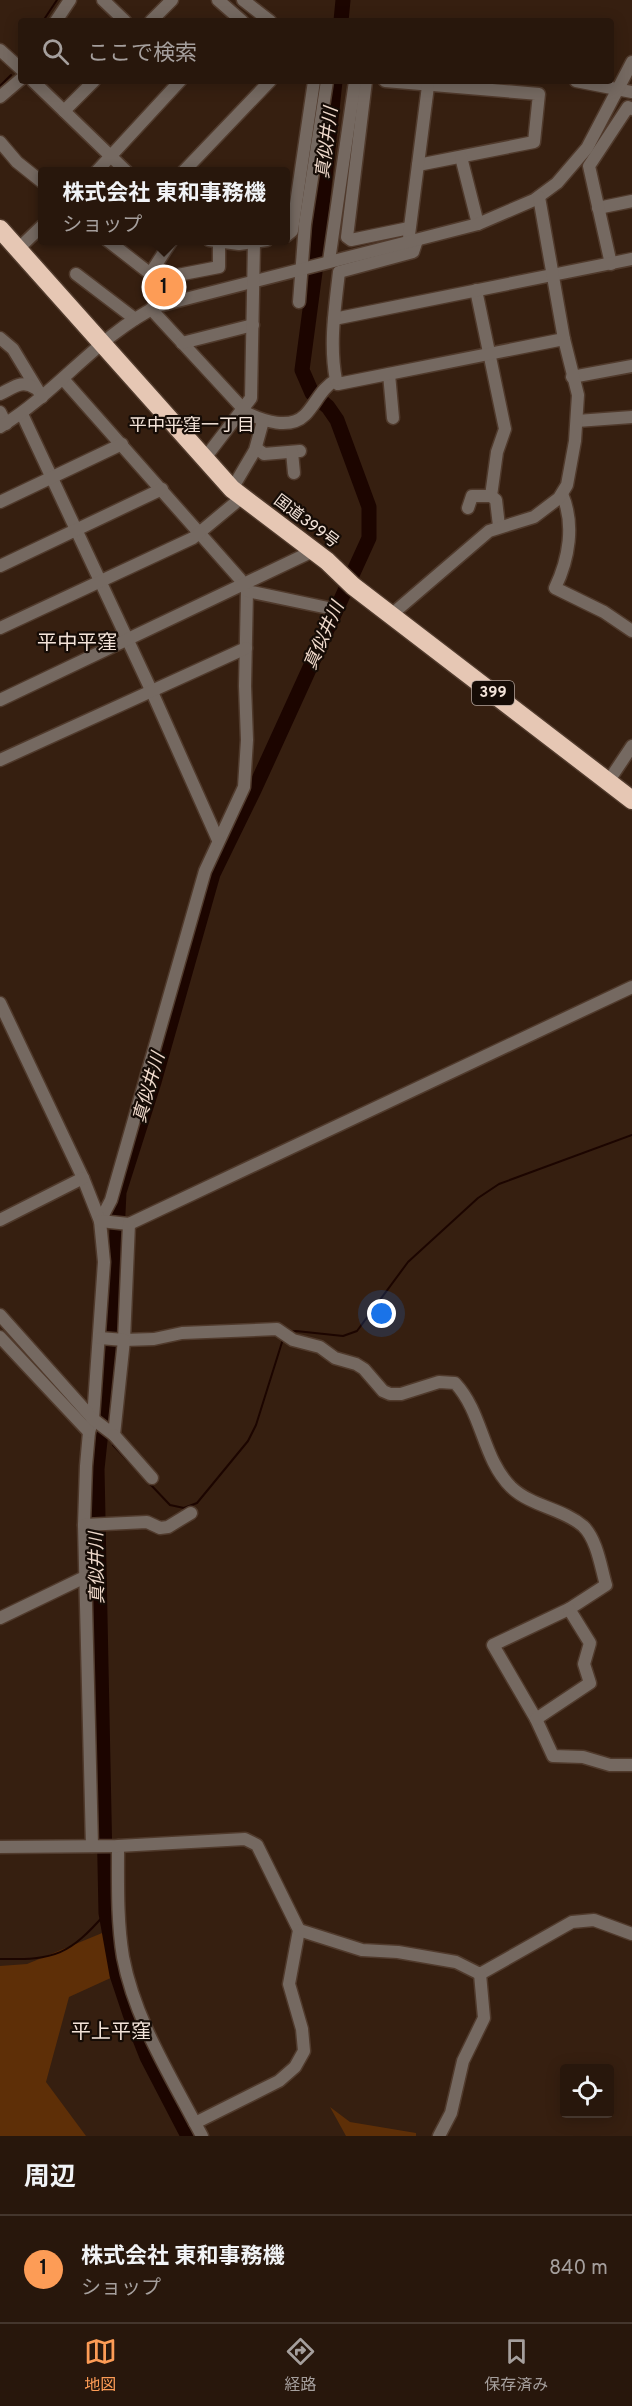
<!DOCTYPE html>
<html lang="ja">
<meta charset="utf-8">
<style>
:root{--surface:#28170c;--page:#34241a;--text:#f1f3f6;--muted:#a59f9d;--line:#44362d;--accent:#fd9c56}
body{margin:0;font-family:Overpass,"Noto Sans JP",sans-serif;background:var(--page);color:var(--text)}
.controls{position:absolute;right:18px;bottom:18px;display:grid;overflow:hidden;border-radius:6px;box-shadow:0 3px 15px #0003}
.controls button{width:54px;height:54px;display:grid;place-items:center;padding:0;border:0;border-bottom:2px solid var(--line);background:var(--surface);color:var(--text);font:30px sans-serif}
.you{position:absolute;left:382px;top:1314px;width:21px;height:21px;margin:-15px;border:4px solid #fff;border-radius:50%;background:#1a73e8;box-shadow:0 0 0 9px #1a73e833}
.badge{display:grid;place-items:center;width:39px;height:39px;border-radius:50%;background:var(--accent);color:#111;font-size:20px;font-weight:700}
.pin{position:absolute;translate:-50% -50%;border:3px solid #fff;box-shadow:0 2px 6px #0006}
.popup{position:absolute;left:38px;top:167px;width:252px;height:78px;box-sizing:border-box;display:grid;place-content:center;border-radius:6px;background:var(--surface);filter:drop-shadow(0 2px 4px #0005);font-size:20px;white-space:nowrap;color:var(--muted)}
.popup b{font-size:22px;color:var(--text)}
.popup::after{content:'';position:absolute;left:50%;top:100%;margin-left:-12px;border:12px solid transparent;border-top-color:var(--surface)}
.list{margin:0;padding:0;list-style:none}
h2{display:flex;justify-content:space-between;align-items:center;height:78px;margin:0;padding:0 24px;font-size:26px}
h2 small{font-size:20px;font-weight:400;color:var(--muted)}
.list li{display:grid;grid-template-columns:39px 1fr auto;gap:18px;align-items:center;box-sizing:border-box;height:108px;padding:0 24px;border-top:2px solid var(--line)}
.list b{display:block;font-size:22px;white-space:nowrap}
.list p{margin:0;font-size:20px;white-space:nowrap;color:var(--muted)}
.list em{font-size:20px;font-style:normal;color:var(--muted)}
.icon{flex:none;width:33px;height:33px;fill:none;stroke:currentColor;stroke-width:2;stroke-linecap:round;stroke-linejoin:round}
.map{position:relative;flex:none;width:632px;height:2136px;overflow:hidden}
.search{position:absolute;background:var(--surface);box-shadow:0 3px 15px #0003;left:18px;right:18px;top:18px;height:66px;display:flex;align-items:center;gap:15px;box-sizing:border-box;padding:0 21px;border-radius:6px;color:var(--muted);font-size:22px}
.sheet{height:186px;background:var(--surface)}
nav{display:flex;justify-content:space-around;align-items:center;box-sizing:border-box;height:84px;border-top:2px solid var(--line);background:var(--surface);font-size:16px;color:var(--muted)}
nav a{display:grid;justify-items:center;gap:3px}
nav .on{color:var(--accent)}
.map>svg:first-child{display:block}
.green{fill:#5e2f07}
.lines{fill:none;stroke-linecap:round;stroke-linejoin:round}
.stream{stroke:#1c0500;stroke-width:2}
.river{stroke:#1c0500;stroke-width:15}
.minor-casing{stroke:#503a2c;stroke-width:15}
.highway-casing{stroke:#503a2c;stroke-width:21}
.minor{stroke:#756961;stroke-width:12}
.highway{stroke:#e6c7b4;stroke-width:18}
.labels{text-anchor:middle;dominant-baseline:central;stroke-width:4.5;stroke-linejoin:round;paint-order:stroke}
.shield{fill:#160c06;stroke:#b1a29a;stroke-width:1.5}
.shield-label{font-size:15px;font-weight:bold;fill:#f3e3d9}
.street-label{font-size:16px;fill:#f3e3d9;stroke:#160c06}
.water-label{font-size:18px;font-style:italic;fill:#f0dacc;stroke:#160c06}
.neighbourhood-label{font-size:18px;fill:#f3e3d9;stroke:#160c06}
.quarter-label{font-size:20px;fill:#f3e3d9;stroke:#160c06}
</style>
<div class="map">
<svg width="632" height="2136" viewBox="0 0 632 2136">
<rect width="100%" height="100%" fill="#361f10"/>
<g class="green">
<polygon points="107,1931 115,1976 69,1997 46,2082 86,2136 0,2136 0,1966 27,1964"/>
<polygon points="330,2107 350,2122 416,2133 416,2136 346,2136"/>
</g>
<g class="lines">
<g class="stream">
<polyline points="43,21 57,0"/>
<polyline points="0,86 11,75"/>
<polyline points="0,1324 10,1335"/>
<polyline points="289,1332 296,1331 343,1336 357,1331 408,1262 478,1198 499,1184 632,1135"/>
<polyline points="113,1445 170,1505 184,1508 197,1503 248,1441 256,1425 283,1339"/>
<path d="M0 1959C56 1960 69 1955 106 1913"/>
</g>
<g class="river">
<polyline points="341,21 343,0"/>
<polyline points="188,2136 147,2057 130,2014 117,1975 106,1913 97,1469 113,1318 119,1192 154,1082 213,874 255,788 369,538 369,507 337,420 328,407 312,393 302,370 315,272 335,81"/>
</g>
<defs>
<g id="minor">
<polyline points="103,0 125,21"/>
<polyline points="218,0 242,21"/>
<polyline points="243,0 270,21"/>
<polyline points="56,21 70,0"/>
<polyline points="151,21 172,0"/>
<polyline points="0,50 21,69"/>
<polyline points="33,81 127,172"/>
<polyline points="366,81 347,237 351,240 409,228"/>
<polyline points="385,81 539,94 534,142 418,165"/>
<polyline points="576,81 632,92"/>
<polyline points="0,97 21,79"/>
<polyline points="64,111 94,81"/>
<polyline points="0,142 17,162 42,182"/>
<polyline points="461,157 478,224"/>
<polyline points="96,172 180,81"/>
<polyline points="183,172 270,81"/>
<polyline points="598,208 632,201"/>
<polyline points="409,235 428,86"/>
<polyline points="286,236 292,231 314,81"/>
<polyline points="107,240 157,279 219,267 219,243"/>
<polyline points="209,240 239,244 267,240"/>
<polyline points="18,249 42,226"/>
<polyline points="329,261 355,81"/>
<polyline points="611,264 589,166 628,107 632,109"/>
<polyline points="76,274 135,319"/>
<polyline points="150,274 172,240"/>
<polyline points="476,290 505,429 497,452 491,496"/>
<polyline points="299,302 305,224 327,81"/>
<path d="M151 309 247 413C263 421 290 430 305 415 316 404 321 388 336 380"/>
<polyline points="334,319 632,259"/>
<polyline points="0,338 13,349 42,397"/>
<polyline points="182,343 253,325"/>
<polyline points="389,374 393,418"/>
<polyline points="572,377 632,366"/>
<polyline points="63,379 240,579 247,591 245,686 247,740 244,787 205,871 111,1200 100,1221"/>
<polyline points="336,380 338,384 343,383 564,339"/>
<path d="M336 380C329 344 335 308 339 272L413 252 417 240"/>
<path d="M0 394C13 388 22 379 35 388"/>
<polyline points="0,412 6,424"/>
<polyline points="22,414 152,692 218,840"/>
<polyline points="577,421 632,417"/>
<path d="M0 427C57 393 98 335 158 306L478 224 534 200 557 183 587 148 632 62"/>
<polyline points="256,448 264,454 300,451"/>
<polyline points="292,452 294,473"/>
<polyline points="205,458 251,398 254,243"/>
<polyline points="232,489 255,450 263,421"/>
<path d="M562 494C575 524 569 559 555 588L604 612 632 631"/>
<polyline points="0,502 122,444"/>
<polyline points="468,508 472,496 491,496 496,500 499,526"/>
<polyline points="0,566 162,489"/>
<polyline points="247,591 333,609"/>
<polyline points="391,615 489,531 534,517 559,498 567,485 575,441 578,395 564,339 539,197"/>
<polyline points="0,628 193,538 241,498"/>
<polyline points="0,700 313,551"/>
<polyline points="0,760 246,648"/>
<polyline points="608,782 632,746"/>
<polyline points="0,1003 83,1178 100,1221 104,1262 93,1419 89,1432 86,1466 84,1525 92,1846"/>
<polyline points="0,1220 83,1178"/>
<polyline points="100,1221 129,1224 632,987"/>
<path d="M129 1224 124 1340 154 1339 182 1333 277 1329 293 1340 320 1347 335 1358 356 1364 364 1369 383 1391 390 1394H401L439 1382 455 1383C483 1413 482 1458 511 1487 532 1507 562 1508 583 1526 597 1539 601 1568 606 1585L569 1609 493 1645 536 1719 553 1756 583 1757 610 1765H632"/>
<polyline points="0,1315 93,1419 114,1435 124,1340 100,1338"/>
<polyline points="0,1337 89,1432"/>
<polyline points="114,1435 152,1478"/>
<polyline points="84,1525 147,1522 160,1528 168,1527 191,1513"/>
<polyline points="0,1618 85,1577"/>
<polyline points="536,1719 590,1683 584,1664 590,1643 569,1609"/>
<path d="M118 1846C118 1883 117 1921 123 1957 134 2016 167 2070 195 2123"/>
<polyline points="0,1847 118,1846 245,1839 257,1845 299,1930 289,1984 302,2029 304,2051 295,2067 279,2081 195,2123 202,2136"/>
<polyline points="299,1930 362,1950 398,1952 456,1962 480,1974 572,1922 594,1920 632,1934"/>
<polyline points="439,2136 451,2113 463,2061 484,2018 480,1974"/>
</g>
<polyline id="highway" points="0,229 232,489 327,561 353,586 632,800"/>
</defs>
<use href="#minor" class="minor-casing"/>
<use href="#highway" class="highway-casing"/>
<use href="#minor" class="minor"/>
<use href="#highway" class="highway"/>
</g>
<g class="labels">
<rect class="shield" x="472" y="681" width="42" height="24" rx="4.5"/>
<g class="shield-label">
<text x="493" y="693">399</text>
</g>
<g class="street-label">
<text transform="translate(306 522) rotate(37)">国道399号</text>
</g>
<g class="water-label">
<text transform="translate(328 143) rotate(-83)">真似井川</text>
<text transform="translate(325 636) rotate(-66)">真似井川</text>
<text transform="translate(150 1088) rotate(-74)">真似井川</text>
<text transform="translate(98 1568) rotate(-91)">真似井川</text>
</g>
<g class="neighbourhood-label">
<text x="192" y="426">平中平窪一丁目</text>
</g>
<g class="quarter-label">
<text x="77" y="644">平中平窪</text>
<text x="111" y="2033">平上平窪</text>
</g>
</g>
</svg>
<div class="controls">
<button><svg class="icon" aria-label="locate" viewBox="0 0 24 24"><circle cx="12" cy="12" r="6"/><path d="M12 2v4M12 18v4M2 12h4M18 12h4"/></svg></button>
</div>
<div class="you"></div>
<div class="pin badge" style="left:164px;top:287px">1</div>
<div class="popup"><b>株式会社 東和事務機</b>ショップ</div>
<div class="search"><svg class="icon" aria-label="search" viewBox="0 0 24 24"><circle cx="10" cy="10" r="6"/><path d="M15 15l6 6"/></svg>ここで検索</div>
</div>
<section class="sheet">
<h2>周辺<small></small></h2>
<ul class="list">
<li><span class="badge">1</span><div><b>株式会社 東和事務機</b><p>ショップ</p></div><em>840 m</em></li>
</ul>
</section>
<nav>
<a class="on"><svg class="icon" aria-label="map" viewBox="0 0 24 24"><path d="M3 6l6-2 6 2 6-2v14l-6 2-6-2-6 2zM9 4v14M15 6v14"/></svg>地図</a>
<a><svg class="icon" aria-label="directions" viewBox="0 0 24 24"><path d="M12 3l9 9-9 9-9-9zM9 14v-3h6M13 9l2 2-2 2"/></svg>経路</a>
<a><svg class="icon" aria-label="saved" viewBox="0 0 24 24"><path d="M7 4h10v16l-5-4-5 4z"/></svg>保存済み</a>
</nav>
